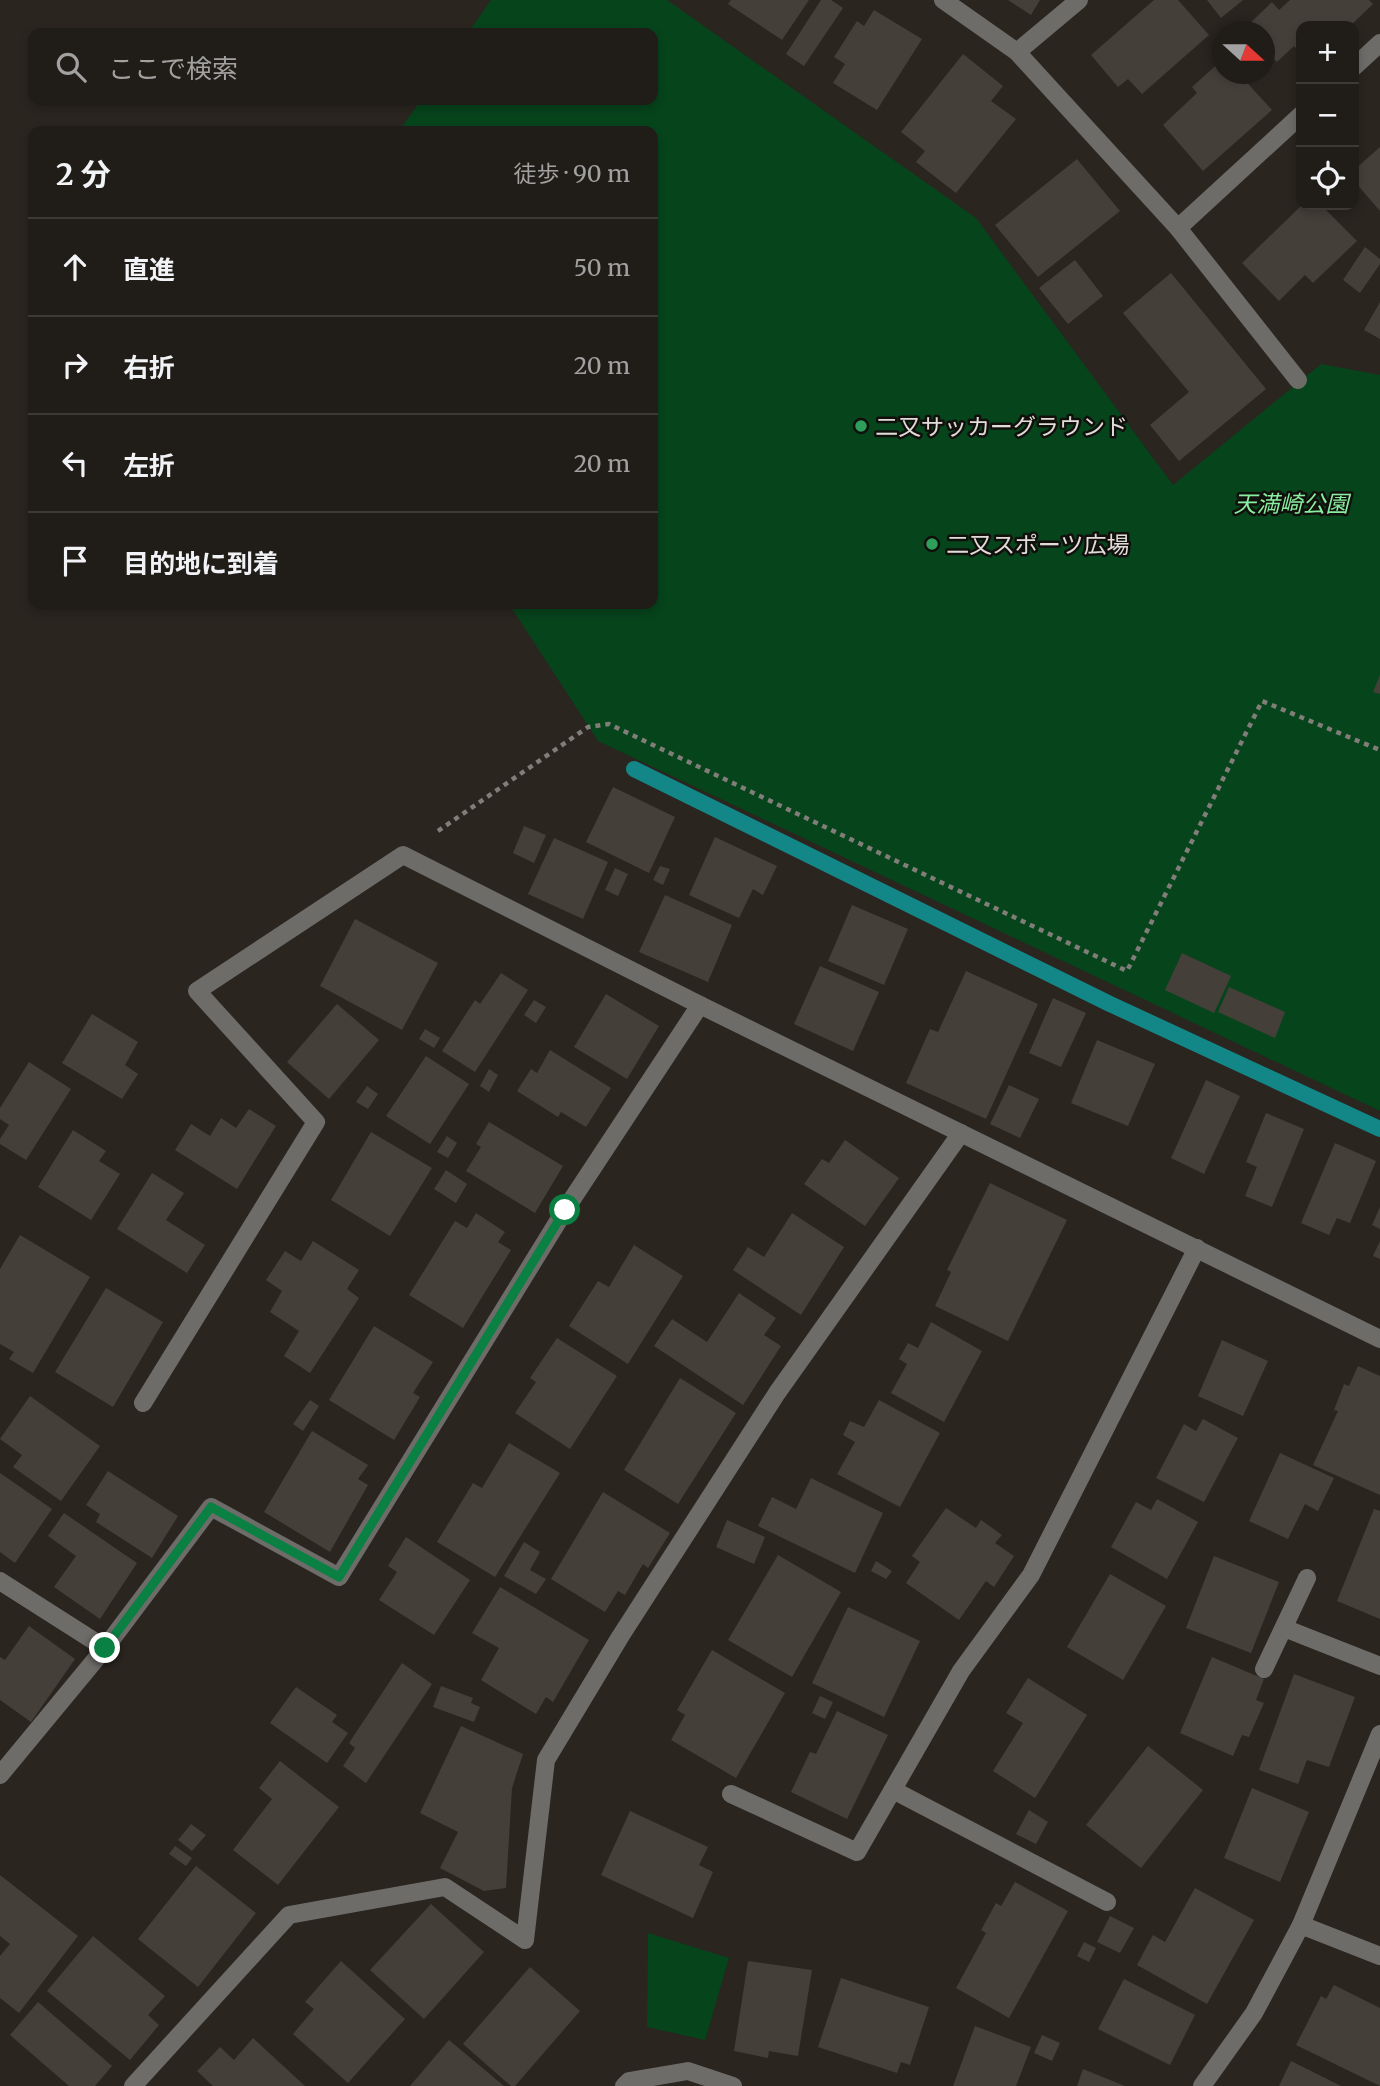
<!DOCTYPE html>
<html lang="ja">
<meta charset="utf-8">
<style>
:root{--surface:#201c17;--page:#282520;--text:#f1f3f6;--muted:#a2a1a1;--line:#3d3a36}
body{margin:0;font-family:Merriweather,"Noto Sans JP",serif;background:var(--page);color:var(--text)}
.controls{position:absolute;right:21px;top:21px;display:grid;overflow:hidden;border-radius:14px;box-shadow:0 4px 10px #0003}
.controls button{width:63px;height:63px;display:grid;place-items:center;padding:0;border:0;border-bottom:2px solid var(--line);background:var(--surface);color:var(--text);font:35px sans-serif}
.compass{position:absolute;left:1212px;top:21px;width:63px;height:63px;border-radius:50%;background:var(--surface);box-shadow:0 4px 10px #0003;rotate:111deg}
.stop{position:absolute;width:21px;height:21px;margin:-16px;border:5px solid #0b8043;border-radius:50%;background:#fff}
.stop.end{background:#0b8043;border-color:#fff;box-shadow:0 2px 7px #0008}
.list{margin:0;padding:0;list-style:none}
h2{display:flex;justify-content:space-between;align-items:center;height:91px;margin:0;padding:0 28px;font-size:30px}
h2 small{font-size:23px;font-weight:400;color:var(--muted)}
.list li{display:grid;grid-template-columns:46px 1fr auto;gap:21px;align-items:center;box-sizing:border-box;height:98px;padding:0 28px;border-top:2px solid var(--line)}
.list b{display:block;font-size:26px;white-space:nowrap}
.list em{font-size:23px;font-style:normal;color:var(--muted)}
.icon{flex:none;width:38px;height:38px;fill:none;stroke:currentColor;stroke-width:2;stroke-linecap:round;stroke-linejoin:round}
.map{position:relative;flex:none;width:1380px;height:2086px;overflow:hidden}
.search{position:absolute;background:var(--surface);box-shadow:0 4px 10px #0003;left:28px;top:28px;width:630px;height:77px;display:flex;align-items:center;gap:18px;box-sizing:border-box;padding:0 24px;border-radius:14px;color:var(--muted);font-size:26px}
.panel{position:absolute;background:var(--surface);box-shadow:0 4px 10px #0003;left:28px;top:126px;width:630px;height:483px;border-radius:14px}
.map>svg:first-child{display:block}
.green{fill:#06441c}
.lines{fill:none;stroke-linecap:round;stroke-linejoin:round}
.stream{stroke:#138688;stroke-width:16}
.building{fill:#453f39}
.path{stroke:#817d78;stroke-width:4.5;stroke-dasharray:5 5;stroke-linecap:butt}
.minor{stroke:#6e6c69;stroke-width:18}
.route{stroke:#0b8043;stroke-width:9}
.leisure-dot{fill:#2e9e5b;stroke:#110f0c;stroke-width:2.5}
.labels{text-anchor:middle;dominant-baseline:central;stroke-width:5;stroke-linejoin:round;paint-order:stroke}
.poi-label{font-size:23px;fill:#e0dcd8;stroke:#110f0c;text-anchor:start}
.park-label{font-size:23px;font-style:italic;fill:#87ed9f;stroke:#110f0c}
</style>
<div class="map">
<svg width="1380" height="2086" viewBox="0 0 1380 2086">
<rect width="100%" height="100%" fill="#2a251f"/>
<g class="green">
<polygon points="491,0 667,0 976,218 1173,485 1321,364 1380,375 1380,1111 598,741 509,604 653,604 653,131 399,131 421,100 653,100 653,33 468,33"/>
<polygon points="648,1933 729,1958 705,2040 647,2027"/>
</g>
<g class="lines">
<polyline class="stream" points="634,769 1110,1004 1380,1129"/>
</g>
<g class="building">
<polygon points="731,0 809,0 782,40 728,4"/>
<polygon points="821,0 831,0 843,8 804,66 786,54"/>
<polygon points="1008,0 1040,0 1031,15"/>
<polygon points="1154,0 1178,0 1209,35 1142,94 1128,79 1118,87 1091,55"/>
<polygon points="1207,0 1243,0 1221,18"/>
<polygon points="1290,0 1369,0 1373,4 1350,26 1301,26 1301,54 1294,46 1277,62 1264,49 1264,32 1248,32 1245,28 1272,2 1279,10"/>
<polygon points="874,10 922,39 877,110 833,83 845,64 834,57 857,21 864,26"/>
<polygon points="963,54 1003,86 991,101 1016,119 956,193 916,162 925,151 901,132"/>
<polygon points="1222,60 1222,74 1239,74 1272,110 1203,171 1163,125 1197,93 1192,87"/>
<polygon points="1380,147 1380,211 1354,181 1354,170"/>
<polygon points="1077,159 1120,211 1038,277 995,225"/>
<polygon points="1302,205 1321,205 1357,241 1313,283 1305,275 1279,301 1242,263"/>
<polygon points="1365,247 1380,259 1380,264 1360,293 1343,280"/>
<polygon points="1075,260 1103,296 1068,324 1039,288"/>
<polygon points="1171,273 1266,389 1179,461 1150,425 1189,392 1123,313"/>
<polygon points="1380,302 1380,339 1364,330"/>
<polygon points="1380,675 1380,694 1373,692"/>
<polygon points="613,787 675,817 649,873 586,842"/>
<polygon points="524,826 546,835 534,863 513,853"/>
<polygon points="715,837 777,866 763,895 753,889 739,918 689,895"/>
<polygon points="554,838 608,862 583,919 528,894"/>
<polygon points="660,866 670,869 663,885 653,880"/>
<polygon points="615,868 628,874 618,896 605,890"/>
<polygon points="665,895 732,925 708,982 639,952"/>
<polygon points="852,905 908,929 884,985 828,961"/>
<polygon points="355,919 438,963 402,1030 320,986"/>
<polygon points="1182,953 1231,976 1214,1013 1165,990"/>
<polygon points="820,966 879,992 853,1051 794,1024"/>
<polygon points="966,971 1038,1004 986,1119 906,1083 930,1029 938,1032"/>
<polygon points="501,973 528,990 475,1072 442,1051 475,1000 480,1004"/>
<polygon points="1229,987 1285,1012 1275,1038 1218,1012"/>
<polygon points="606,994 659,1026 627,1079 574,1047"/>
<polygon points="1053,998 1086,1013 1061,1067 1029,1053"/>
<polygon points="534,1000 546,1007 536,1023 524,1015"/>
<polygon points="337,1004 379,1040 329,1099 287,1062"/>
<polygon points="92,1014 138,1042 125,1065 138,1074 122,1099 62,1063"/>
<polygon points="425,1029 440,1038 434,1048 419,1039"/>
<polygon points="1097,1040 1155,1064 1128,1126 1071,1103"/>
<polygon points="550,1050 611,1088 586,1127 561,1112 558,1117 517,1091 531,1069 537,1073"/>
<polygon points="426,1056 469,1084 430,1144 386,1116"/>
<polygon points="29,1062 71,1089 26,1160 0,1144 0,1139 9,1125 0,1119 0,1108"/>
<polygon points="489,1069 498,1075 489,1092 480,1086"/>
<polygon points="1206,1080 1240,1096 1204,1174 1171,1158"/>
<polygon points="1009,1085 1039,1099 1020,1138 990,1124"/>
<polygon points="367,1086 378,1094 368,1109 356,1102"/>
<polygon points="249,1109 276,1126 237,1189 175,1150 191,1124 210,1136 221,1118 236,1128"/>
<polygon points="1266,1113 1304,1129 1272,1207 1245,1196 1257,1167 1246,1162"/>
<polygon points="489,1122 563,1166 535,1213 466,1171 481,1147 476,1144"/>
<polygon points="73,1130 106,1151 99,1161 120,1174 91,1220 38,1187"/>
<polygon points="371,1132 432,1168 390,1236 331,1200"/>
<polygon points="447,1136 457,1143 448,1158 437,1152"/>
<polygon points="845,1140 899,1178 865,1226 804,1184 822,1159 829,1163"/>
<polygon points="1335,1143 1376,1161 1350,1223 1337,1218 1329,1235 1301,1223"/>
<polygon points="446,1170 467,1184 456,1203 434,1189"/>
<polygon points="152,1173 184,1193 166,1220 205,1245 187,1273 117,1229"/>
<polygon points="990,1183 1067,1220 1008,1341 935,1306 951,1272 947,1270"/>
<polygon points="1380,1207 1380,1229 1372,1225"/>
<polygon points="476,1213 505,1232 498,1242 511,1250 463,1328 409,1295 455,1221 467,1228"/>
<polygon points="792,1213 844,1247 801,1315 733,1270 748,1247 764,1257"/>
<polygon points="20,1235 90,1277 33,1373 9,1359 14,1352 0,1344 0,1269"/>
<polygon points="313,1241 359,1270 347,1289 359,1298 310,1373 284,1356 299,1331 270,1312 282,1291 266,1280 285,1251 301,1261"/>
<polygon points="1380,1241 1380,1259 1373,1256"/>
<polygon points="634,1245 683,1276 628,1364 569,1326 598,1281 609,1287"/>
<polygon points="106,1288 163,1322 113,1407 55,1372"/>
<polygon points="739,1293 776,1318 764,1335 781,1346 743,1405 654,1346 672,1319 707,1342"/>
<polygon points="931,1322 982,1351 944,1422 891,1393 907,1364 899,1359 908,1343 918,1348"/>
<polygon points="374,1326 433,1362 413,1393 420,1397 394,1440 329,1400"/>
<polygon points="557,1338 617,1376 570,1449 515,1413 536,1382 530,1378"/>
<polygon points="1222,1340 1268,1361 1243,1416 1198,1396"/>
<polygon points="1358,1366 1380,1376 1380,1495 1313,1465 1338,1411 1334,1410 1344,1384 1349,1386"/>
<polygon points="680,1378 736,1413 678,1504 624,1470"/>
<polygon points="30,1396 100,1446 61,1501 13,1467 22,1455 0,1439"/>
<polygon points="310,1400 319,1406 303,1431 293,1424"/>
<polygon points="879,1400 940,1433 900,1507 837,1474 855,1442 843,1435 850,1421 864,1427"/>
<polygon points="1203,1419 1238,1438 1204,1502 1156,1478 1184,1424 1196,1431"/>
<polygon points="312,1431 368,1465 358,1479 368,1485 330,1552 264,1512"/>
<polygon points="509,1443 560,1473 495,1577 437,1542 473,1483 482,1488"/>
<polygon points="1280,1453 1334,1478 1318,1511 1305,1504 1288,1539 1249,1521"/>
<polygon points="108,1471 178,1516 152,1558 96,1522 100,1514 86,1505"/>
<polygon points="0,1473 52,1509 15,1563 0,1552"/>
<polygon points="811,1478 883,1513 855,1573 758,1526 772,1497 796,1509"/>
<polygon points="603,1492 670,1533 648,1568 643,1564 625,1595 618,1591 605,1612 551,1579"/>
<polygon points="1157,1499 1198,1522 1167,1579 1111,1547 1136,1502 1151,1510"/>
<polygon points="946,1508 976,1528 981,1520 1002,1535 995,1543 1014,1556 994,1587 986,1581 959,1620 906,1583 920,1562 912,1556"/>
<polygon points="1374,1509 1380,1511 1380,1619 1337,1601"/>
<polygon points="64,1513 137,1563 100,1619 54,1587 76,1556 48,1536"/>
<polygon points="727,1520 765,1537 754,1564 716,1547"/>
<polygon points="406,1537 470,1580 434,1635 379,1600 397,1572 388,1566"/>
<polygon points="524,1542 540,1552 530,1570 546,1579 536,1594 504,1576"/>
<polygon points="778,1555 841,1592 792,1677 728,1640"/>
<polygon points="1214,1556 1279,1582 1251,1653 1186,1628"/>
<polygon points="876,1561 892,1571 886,1579 871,1571"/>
<polygon points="1110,1574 1166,1606 1123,1680 1067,1647"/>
<polygon points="500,1587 589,1640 553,1702 546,1697 536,1714 481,1680 499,1648 472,1633"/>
<polygon points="848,1607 920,1641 884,1717 812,1683"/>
<polygon points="29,1626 75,1659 31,1722 0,1700 0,1657 5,1660"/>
<polygon points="712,1650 785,1693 736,1778 671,1740 685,1715 677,1710"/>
<polygon points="1212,1657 1264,1679 1256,1700 1264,1703 1249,1737 1242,1735 1233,1756 1180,1733"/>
<polygon points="402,1663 432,1684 366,1783 343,1766 355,1748 349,1743"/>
<polygon points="1294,1674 1355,1697 1329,1767 1307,1760 1298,1784 1259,1770"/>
<polygon points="1028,1678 1087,1715 1035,1798 993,1771 1023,1723 1006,1713"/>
<polygon points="441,1686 473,1698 471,1703 480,1707 474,1722 433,1707"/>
<polygon points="296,1687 337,1715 332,1722 348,1733 327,1763 270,1723"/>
<polygon points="820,1696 833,1702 825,1719 812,1713"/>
<polygon points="837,1711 888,1735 847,1819 791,1792 810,1752 816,1754"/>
<polygon points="461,1726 523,1754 512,1788 506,1888 484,1891 440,1868 458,1832 420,1813"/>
<polygon points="1148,1746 1203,1790 1141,1868 1086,1825"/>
<polygon points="280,1761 339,1807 278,1885 233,1850 272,1799 259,1788"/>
<polygon points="1252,1788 1309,1812 1280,1882 1224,1858"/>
<polygon points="1029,1810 1048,1822 1036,1844 1016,1834"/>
<polygon points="630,1811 708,1847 699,1865 713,1872 693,1918 601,1875"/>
<polygon points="191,1824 206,1835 192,1851 178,1840"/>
<polygon points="175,1846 192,1858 186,1866 169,1854"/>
<polygon points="196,1866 256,1913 198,1987 138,1939"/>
<polygon points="0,1875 78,1936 19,2013 0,1998 0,1956 10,1944 0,1936"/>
<polygon points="1015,1882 1068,1911 1009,2018 956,1988 986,1933 981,1930 996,1903 1001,1906"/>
<polygon points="1195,1888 1254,1920 1207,2004 1137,1965 1153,1935 1165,1942"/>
<polygon points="431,1904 484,1952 424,2019 370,1970"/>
<polygon points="1110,1916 1134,1928 1120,1953 1097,1942"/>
<polygon points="93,1936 165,1996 148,2015 159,2025 130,2060 47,1991"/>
<polygon points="1084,1942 1096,1948 1089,1962 1077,1956"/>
<polygon points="341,1961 405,2019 348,2083 293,2034 314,2009 305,2002"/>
<polygon points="748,1961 812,1970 798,2056 769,2051 768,2058 734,2051"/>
<polygon points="530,1967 580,2011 515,2086 511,2086 463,2044"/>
<polygon points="841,1978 929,2007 910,2065 901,2062 897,2073 818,2047"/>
<polygon points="1124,1979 1195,2015 1170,2065 1098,2029"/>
<polygon points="1334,1985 1380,2008 1380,2086 1296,2045 1321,1996 1326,1999"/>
<polygon points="38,2002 112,2066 95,2086 69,2086 10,2035"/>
<polygon points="975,2026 1031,2047 1016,2086 953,2086"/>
<polygon points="1042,2035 1060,2043 1052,2061 1034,2053"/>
<polygon points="253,2038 305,2086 213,2086 197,2071 220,2047 234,2060"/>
<polygon points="449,2040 504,2086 410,2086"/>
<polygon points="1291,2061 1341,2086 1279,2086"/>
<polygon points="1083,2069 1125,2086 1077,2086"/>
</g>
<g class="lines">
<polyline class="path" points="438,831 588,727 609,724 1127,971 1262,701 1380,750"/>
<g class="minor">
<polyline points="943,0 1017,52 1178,228 1298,380"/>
<polyline points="1017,52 1079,0"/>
<polyline points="1354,67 1380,43"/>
<polyline points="1178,228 1301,115"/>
<polyline points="143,1403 316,1122 197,991 403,855 700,1005 1380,1339"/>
<polyline points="0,1581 105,1648"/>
<polyline points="1284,1628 1380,1666"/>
<polyline points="1264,1669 1307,1578"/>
<polyline points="0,1775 105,1648 211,1507 339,1577 565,1210 700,1005"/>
<polyline points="893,1790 1107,1902"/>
<polyline points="731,1794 857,1852 961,1671 1031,1575 1197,1248"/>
<polyline points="1301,1925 1380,1956"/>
<polyline points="133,2086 289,1915 445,1887 525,1940 546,1760 620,1637 777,1393 961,1133"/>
<polyline points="624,2086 629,2081 688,2071 733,2086"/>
<polyline points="1202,2086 1254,2013 1301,1925 1380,1734"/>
</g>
</g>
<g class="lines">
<polyline class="route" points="105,1648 211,1507 339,1577 565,1210"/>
</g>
<g class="leisure-dot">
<circle cx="861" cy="426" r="7"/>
<circle cx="932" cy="544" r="7"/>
</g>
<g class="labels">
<g class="poi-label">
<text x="875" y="426">二又サッカーグラウンド</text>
<text x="946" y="544">二又スポーツ広場</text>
</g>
<g class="park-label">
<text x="1291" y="503">天満崎公園</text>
</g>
</g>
</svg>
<div class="controls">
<button>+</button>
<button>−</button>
<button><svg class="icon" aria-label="locate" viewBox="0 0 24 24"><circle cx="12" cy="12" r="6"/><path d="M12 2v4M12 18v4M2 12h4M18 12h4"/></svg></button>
</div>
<svg class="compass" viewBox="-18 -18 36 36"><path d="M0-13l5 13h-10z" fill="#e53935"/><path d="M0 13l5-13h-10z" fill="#a2a1a1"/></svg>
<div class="stop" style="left:565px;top:1210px"></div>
<div class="stop end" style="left:105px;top:1648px"></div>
<div class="search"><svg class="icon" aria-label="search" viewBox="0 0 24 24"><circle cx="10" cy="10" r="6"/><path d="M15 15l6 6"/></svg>ここで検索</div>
<section class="panel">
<h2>2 分<small>徒歩 · 90 m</small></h2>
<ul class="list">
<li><svg class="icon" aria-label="ahead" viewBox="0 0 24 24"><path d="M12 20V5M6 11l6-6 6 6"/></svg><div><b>直進</b></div><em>50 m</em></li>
<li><svg class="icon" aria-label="right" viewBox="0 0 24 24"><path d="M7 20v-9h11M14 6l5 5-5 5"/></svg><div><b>右折</b></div><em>20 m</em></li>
<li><svg class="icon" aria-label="left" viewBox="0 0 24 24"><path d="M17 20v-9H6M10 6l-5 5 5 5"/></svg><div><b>左折</b></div><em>20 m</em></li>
<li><svg class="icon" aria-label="arrive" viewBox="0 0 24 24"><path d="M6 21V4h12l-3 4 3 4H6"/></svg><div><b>目的地に到着</b></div></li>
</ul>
</section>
</div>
